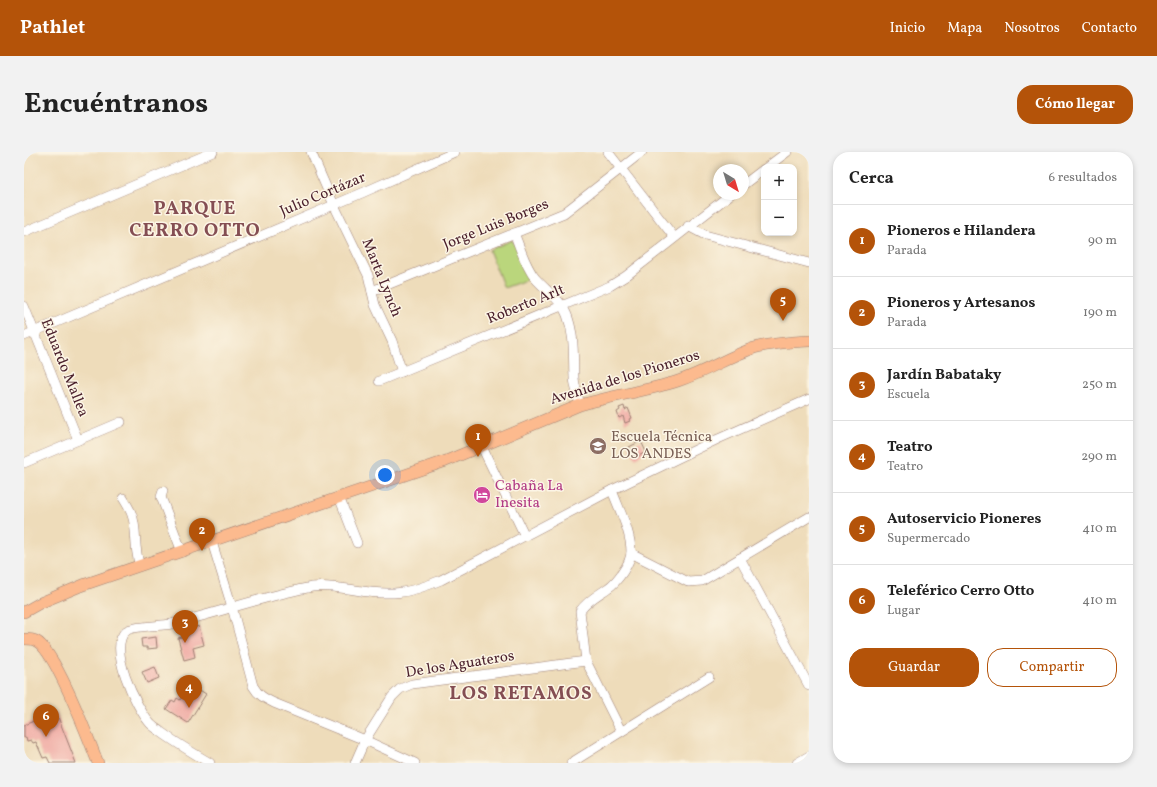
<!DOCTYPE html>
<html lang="es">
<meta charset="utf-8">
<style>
:root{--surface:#fff;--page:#f2f2f2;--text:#222;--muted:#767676;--line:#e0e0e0;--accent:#b45309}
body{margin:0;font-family:Vollkorn,serif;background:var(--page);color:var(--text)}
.controls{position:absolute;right:12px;top:12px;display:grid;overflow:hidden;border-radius:8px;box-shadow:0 2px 6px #0003}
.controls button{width:36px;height:36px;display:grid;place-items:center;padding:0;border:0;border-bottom:1px solid var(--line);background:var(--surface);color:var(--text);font:20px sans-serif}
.compass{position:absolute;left:689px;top:12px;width:36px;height:36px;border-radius:50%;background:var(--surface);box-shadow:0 2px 6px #0003;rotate:142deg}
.you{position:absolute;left:361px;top:323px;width:14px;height:14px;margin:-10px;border:3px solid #fff;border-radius:50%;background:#1a73e8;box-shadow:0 0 0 6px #1a73e833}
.badge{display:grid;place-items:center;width:26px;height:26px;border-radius:50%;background:var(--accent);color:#fff;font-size:13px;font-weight:700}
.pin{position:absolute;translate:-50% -33px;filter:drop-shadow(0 1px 2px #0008)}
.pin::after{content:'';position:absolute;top:21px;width:14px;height:12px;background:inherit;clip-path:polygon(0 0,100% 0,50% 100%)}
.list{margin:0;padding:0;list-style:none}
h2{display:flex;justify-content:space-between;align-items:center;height:52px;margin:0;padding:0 16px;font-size:17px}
h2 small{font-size:13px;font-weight:400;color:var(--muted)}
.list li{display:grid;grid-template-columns:26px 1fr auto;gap:12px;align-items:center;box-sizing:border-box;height:72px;padding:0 16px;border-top:1px solid var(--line)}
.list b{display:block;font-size:15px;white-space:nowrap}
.list p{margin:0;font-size:13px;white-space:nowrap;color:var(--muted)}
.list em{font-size:13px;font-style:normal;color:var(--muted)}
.actions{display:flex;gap:8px;padding:12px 16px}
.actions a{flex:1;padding:9px 0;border:1px solid var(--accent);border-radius:16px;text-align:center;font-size:14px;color:var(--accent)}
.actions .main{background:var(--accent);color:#fff}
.map{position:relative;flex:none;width:785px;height:611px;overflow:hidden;border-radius:16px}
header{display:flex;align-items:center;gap:24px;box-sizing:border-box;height:56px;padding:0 20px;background:var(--accent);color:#fff}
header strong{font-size:19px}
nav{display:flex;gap:22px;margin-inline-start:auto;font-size:14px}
.intro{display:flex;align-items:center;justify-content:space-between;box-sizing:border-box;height:96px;padding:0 24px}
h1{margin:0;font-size:28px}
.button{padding:10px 18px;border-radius:16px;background:var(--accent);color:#fff;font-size:14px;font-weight:700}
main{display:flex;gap:24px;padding:0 24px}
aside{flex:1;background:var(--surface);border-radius:16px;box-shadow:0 2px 6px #0003}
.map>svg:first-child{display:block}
.green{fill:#bad67c;stroke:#827a54}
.building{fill:#efa49e}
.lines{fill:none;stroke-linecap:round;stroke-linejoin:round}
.minor-casing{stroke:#9c7e72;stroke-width:10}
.major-casing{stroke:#9c7e72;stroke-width:12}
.minor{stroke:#fff;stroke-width:9}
.major{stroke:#fcba8e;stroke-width:11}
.labels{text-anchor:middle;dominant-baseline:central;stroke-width:3;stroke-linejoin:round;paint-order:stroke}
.street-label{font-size:15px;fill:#4a1f2b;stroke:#fcf5e5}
.education-label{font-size:15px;fill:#785e54;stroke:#fcf5e5;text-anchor:start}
.hotel-label{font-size:15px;fill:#b23c85;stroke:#fcf5e5;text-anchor:start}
.district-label{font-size:19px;font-weight:bold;letter-spacing:1px;fill:#844e53;stroke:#fcf5e5}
</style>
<header>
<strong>Pathlet</strong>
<nav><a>Inicio</a><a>Mapa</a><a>Nosotros</a><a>Contacto</a></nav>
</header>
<div class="intro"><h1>Encuéntranos</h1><a class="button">Cómo llegar</a></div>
<main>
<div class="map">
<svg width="785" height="611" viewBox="0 0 785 611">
<rect width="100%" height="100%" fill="#fcf5e5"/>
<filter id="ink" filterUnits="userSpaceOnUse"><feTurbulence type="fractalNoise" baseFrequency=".025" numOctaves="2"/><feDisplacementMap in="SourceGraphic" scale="8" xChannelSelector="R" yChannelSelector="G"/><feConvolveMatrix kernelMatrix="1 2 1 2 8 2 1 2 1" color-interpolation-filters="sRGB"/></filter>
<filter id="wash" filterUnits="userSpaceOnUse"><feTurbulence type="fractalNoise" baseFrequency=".012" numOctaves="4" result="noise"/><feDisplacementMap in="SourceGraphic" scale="16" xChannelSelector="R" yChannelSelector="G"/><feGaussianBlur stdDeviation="0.9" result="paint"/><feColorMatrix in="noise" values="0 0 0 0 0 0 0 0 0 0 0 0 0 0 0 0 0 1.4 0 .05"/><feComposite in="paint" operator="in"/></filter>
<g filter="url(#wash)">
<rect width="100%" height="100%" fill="#eedcba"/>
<polygon class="green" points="488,88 507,120 505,127 480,136 465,98"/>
<g id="blocks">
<g class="building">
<polygon points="600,254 601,258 604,256 608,266 605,267 606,269 601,271 599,264 595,266 593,260 596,258 595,256"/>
<polygon points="617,289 622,300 611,306 605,295"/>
<polygon points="175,474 180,493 169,496 171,505 160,508 154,486 165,483 164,477"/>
<polygon points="132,485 133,496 123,497 123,495 118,495 117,487"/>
<polygon points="131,515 135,526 123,531 118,520"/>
<polygon points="166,532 182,542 164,571 142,557 148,548 151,550 153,546 156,548"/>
<polygon points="32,560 52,611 26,611 23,605 19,606 12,590 9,591 7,588 3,589 2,585 0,586 0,573"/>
</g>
</g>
</g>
<g filter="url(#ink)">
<use href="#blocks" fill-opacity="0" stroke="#9c7e72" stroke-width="1"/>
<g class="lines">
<defs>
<g id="minor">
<polyline points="287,0 310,53 344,123 351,153 368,189 378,220"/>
<polyline points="584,0 650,85"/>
<polyline points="743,15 763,0"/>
<polyline points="719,33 740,17"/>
<polyline points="664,74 681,83 785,111"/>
<polyline points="0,80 189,0"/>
<path d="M490 81C496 95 501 114 511 126 522 139 537 147 543 163 551 184 549 204 550 226 551 236 554 244 556 253"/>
<polyline points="348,139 540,61 618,0"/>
<polyline points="0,154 54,288"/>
<polyline points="0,184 338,41 431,0"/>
<polyline points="355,229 586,134 602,124 707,42"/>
<polyline points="458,295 501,384"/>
<polyline points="0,311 97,270"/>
<path d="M588 338C595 358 607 379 607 400 607 411 593 430 584 436 573 444 565 447 556 459L562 509 597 579"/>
<polyline points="139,339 137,345 158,400"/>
<polyline points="315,345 333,391"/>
<path d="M99 346C102 351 106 357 108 363 114 380 109 395 116 414"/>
<path d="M188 390 208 455 229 534C234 543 240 546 250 551L341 588 391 611"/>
<polyline points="607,401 664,430 678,429 785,365"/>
<polyline points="716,406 785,534"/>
<path d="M186 611C169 601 152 591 137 580 133 577 128 574 125 570 112 555 83 495 102 479 108 474 137 474 147 472 194 461 240 444 288 435 303 433 317 436 331 438 367 444 384 442 417 428L588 338 694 287 785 247"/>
<polyline points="331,611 341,588 368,545 376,537 388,532 562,509"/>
<polyline points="547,611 685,525"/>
<polyline points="773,611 785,604"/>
</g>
<g id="major">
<path d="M0 460 16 451 59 433 422 309 556 253C588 244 622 239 654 229 681 220 704 205 730 196 748 191 767 190 785 189"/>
<path d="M0 487C4 487 9 487 12 489 31 498 65 588 74 611"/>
</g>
</defs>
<use href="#minor" class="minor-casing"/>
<use href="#major" class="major-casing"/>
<use href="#minor" class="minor"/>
<use href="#major" class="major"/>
</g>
</g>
<defs>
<symbol id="school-disc" viewBox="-11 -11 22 22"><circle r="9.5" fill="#8d6e63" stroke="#fcf5e5"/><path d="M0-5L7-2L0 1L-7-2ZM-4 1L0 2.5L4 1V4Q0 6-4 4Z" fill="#fff"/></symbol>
<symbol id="hotel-disc" viewBox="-11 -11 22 22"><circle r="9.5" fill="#d1479c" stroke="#fcf5e5"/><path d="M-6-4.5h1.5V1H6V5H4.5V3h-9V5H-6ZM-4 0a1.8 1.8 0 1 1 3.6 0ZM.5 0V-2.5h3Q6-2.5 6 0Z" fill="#fff"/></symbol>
</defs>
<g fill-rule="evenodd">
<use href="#school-disc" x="564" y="284" width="20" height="20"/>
<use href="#hotel-disc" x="448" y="333" width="20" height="20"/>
</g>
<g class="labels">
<g class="street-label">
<text transform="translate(299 43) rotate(-23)">Julio Cortázar</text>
<text transform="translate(472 73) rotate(-22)">Jorge Luis Borges</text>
<text transform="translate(357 126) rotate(68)">Marta Lynch</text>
<text transform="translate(502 153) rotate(-22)">Roberto Arlt</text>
<text transform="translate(40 216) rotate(68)">Eduardo Mallea</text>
<text transform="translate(601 226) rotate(-17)">Avenida de los Pioneros</text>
<text transform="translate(436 513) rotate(-9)">De los Aguateros</text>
</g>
<g class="education-label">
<text x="587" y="285">Escuela Técnica<tspan x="587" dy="17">LOS ANDES</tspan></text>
</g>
<g class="hotel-label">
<text x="471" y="334">Cabaña La<tspan x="471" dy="17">Inesita</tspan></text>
</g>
<g class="district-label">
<text x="171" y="57">PARQUE<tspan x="171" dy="22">CERRO OTTO</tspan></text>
<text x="497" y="542">LOS RETAMOS</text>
</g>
</g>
</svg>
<div class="controls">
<button>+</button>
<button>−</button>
</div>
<svg class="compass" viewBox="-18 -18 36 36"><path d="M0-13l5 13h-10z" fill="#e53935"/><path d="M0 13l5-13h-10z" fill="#767676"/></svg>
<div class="you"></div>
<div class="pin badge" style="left:454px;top:305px">1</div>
<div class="pin badge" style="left:178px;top:399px">2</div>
<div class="pin badge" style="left:161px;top:491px">3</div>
<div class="pin badge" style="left:165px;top:556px">4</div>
<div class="pin badge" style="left:759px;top:169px">5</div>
<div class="pin badge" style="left:22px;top:585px">6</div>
</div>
<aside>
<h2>Cerca<small>6 resultados</small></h2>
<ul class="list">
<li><span class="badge">1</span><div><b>Pioneros e Hilandera</b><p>Parada</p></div><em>90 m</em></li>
<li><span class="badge">2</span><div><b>Pioneros y Artesanos</b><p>Parada</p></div><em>190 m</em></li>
<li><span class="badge">3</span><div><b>Jardín Babataky</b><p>Escuela</p></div><em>250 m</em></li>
<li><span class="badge">4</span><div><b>Teatro</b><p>Teatro</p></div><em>290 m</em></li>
<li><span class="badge">5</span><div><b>Autoservicio Pioneres</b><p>Supermercado</p></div><em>410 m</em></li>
<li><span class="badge">6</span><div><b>Teleférico Cerro Otto</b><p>Lugar</p></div><em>410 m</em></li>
</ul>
<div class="actions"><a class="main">Guardar</a><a>Compartir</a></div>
</aside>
</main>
